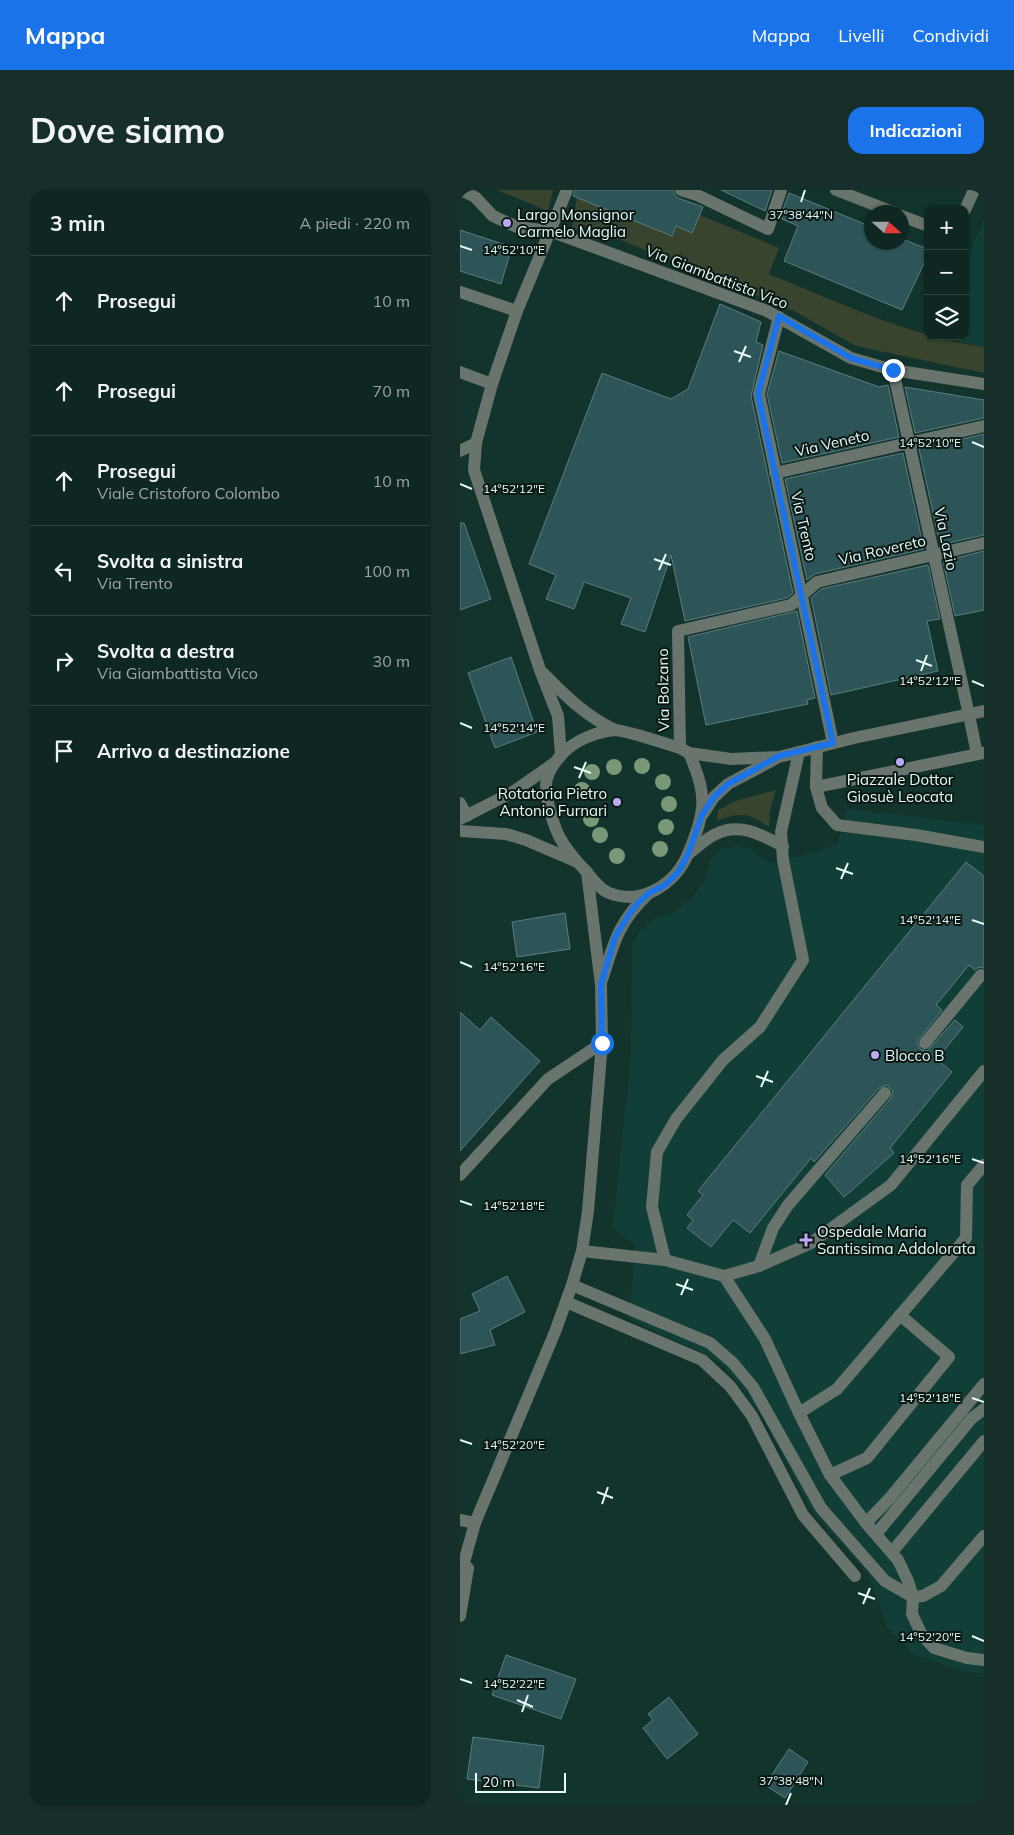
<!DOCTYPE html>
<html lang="it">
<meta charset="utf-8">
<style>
:root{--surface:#0e2722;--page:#172f2a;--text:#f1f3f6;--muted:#9ba5a5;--line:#2e4440;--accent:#1a73e8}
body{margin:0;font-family:Mulish,sans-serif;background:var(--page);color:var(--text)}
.controls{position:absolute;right:15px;top:15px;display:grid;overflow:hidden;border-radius:10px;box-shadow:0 1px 4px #0004}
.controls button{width:45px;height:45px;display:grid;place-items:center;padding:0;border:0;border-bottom:1px solid var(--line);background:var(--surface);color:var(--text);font:25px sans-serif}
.compass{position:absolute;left:404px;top:15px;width:45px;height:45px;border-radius:50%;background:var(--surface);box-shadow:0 1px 4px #0004;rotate:111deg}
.scale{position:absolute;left:15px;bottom:12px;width:91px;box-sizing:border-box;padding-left:5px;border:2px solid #e7faf5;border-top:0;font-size:14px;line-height:18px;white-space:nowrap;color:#e7faf5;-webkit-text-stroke:4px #0a1815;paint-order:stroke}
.stop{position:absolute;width:15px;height:15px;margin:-11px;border:4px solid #1a73e8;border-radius:50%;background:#fff}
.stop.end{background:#1a73e8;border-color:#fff;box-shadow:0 1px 5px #0008}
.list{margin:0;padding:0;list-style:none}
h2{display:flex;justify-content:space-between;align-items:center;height:65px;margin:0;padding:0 20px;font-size:21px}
h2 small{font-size:16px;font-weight:400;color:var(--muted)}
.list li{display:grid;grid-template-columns:32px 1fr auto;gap:15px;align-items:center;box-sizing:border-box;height:90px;padding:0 20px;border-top:1px solid var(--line)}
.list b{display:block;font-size:19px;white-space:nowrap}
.list p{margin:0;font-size:16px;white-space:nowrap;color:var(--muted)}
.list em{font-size:16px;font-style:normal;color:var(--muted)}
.icon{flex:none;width:28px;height:28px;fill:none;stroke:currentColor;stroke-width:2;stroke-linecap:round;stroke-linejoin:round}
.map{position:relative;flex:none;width:524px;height:1615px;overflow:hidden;border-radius:15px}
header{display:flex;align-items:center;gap:30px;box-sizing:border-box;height:70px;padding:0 25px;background:var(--accent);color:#fff}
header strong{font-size:24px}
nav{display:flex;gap:28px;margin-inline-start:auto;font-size:18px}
.intro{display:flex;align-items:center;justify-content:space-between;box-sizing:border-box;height:120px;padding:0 30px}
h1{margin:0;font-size:35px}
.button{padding:12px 22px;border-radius:15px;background:var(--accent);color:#fff;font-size:18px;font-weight:700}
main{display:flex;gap:30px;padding:0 30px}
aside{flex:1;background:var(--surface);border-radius:15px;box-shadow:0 1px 4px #0004}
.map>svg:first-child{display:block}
.built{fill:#113f37}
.green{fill:#38442e}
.building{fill:#2d5558;stroke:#597d80}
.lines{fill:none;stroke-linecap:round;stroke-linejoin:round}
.service{stroke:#68746c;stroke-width:12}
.minor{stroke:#68746c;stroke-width:12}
.tertiary{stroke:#68746c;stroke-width:12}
.tree{fill:#789878}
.route{stroke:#1a73e8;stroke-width:6}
.ticks{fill:none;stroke:#e7faf5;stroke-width:2}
.poi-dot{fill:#bda9f5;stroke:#0a1815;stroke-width:2}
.labels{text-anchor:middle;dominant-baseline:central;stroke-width:4;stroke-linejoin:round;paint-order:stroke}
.poi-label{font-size:15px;fill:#e7faf5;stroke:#0a1815;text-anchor:start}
.street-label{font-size:15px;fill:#e7faf5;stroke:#0a1815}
.ticks-label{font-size:12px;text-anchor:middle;fill:#e7faf5;stroke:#0a1815;stroke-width:4;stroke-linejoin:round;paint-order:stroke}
</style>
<header>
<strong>Mappa</strong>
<nav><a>Mappa</a><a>Livelli</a><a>Condividi</a></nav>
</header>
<div class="intro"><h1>Dove siamo</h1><a class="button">Indicazioni</a></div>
<main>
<aside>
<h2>3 min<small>A piedi · 220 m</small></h2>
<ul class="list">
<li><svg class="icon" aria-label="ahead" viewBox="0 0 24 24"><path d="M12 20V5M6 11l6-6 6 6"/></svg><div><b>Prosegui</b></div><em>10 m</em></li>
<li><svg class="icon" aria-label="ahead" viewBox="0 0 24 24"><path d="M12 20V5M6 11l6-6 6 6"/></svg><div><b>Prosegui</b></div><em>70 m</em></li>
<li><svg class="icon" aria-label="ahead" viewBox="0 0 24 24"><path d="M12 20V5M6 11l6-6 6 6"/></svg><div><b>Prosegui</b><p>Viale Cristoforo Colombo</p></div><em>10 m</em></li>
<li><svg class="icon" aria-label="left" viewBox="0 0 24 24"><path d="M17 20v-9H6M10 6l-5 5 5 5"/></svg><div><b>Svolta a sinistra</b><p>Via Trento</p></div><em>100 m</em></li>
<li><svg class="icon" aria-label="right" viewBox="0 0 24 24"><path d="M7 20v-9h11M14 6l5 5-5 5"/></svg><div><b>Svolta a destra</b><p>Via Giambattista Vico</p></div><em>30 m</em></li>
<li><svg class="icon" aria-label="arrive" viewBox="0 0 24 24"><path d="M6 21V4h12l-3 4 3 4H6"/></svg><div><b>Arrivo a destinazione</b></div></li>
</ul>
</aside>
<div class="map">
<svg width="524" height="1615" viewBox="0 0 524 1615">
<rect width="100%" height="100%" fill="#12342d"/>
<g class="built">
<polygon points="524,30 524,157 473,146 505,146 505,73"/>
<polygon points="388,619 524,635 524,1484 499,1480 453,1464 427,1437 409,1384 352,1322 303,1228 280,1195 261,1174 243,1163 168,1129 173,1087 175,1053 161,1047 153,1036 171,865 172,755 180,741 194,729 215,721 233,707 244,691 252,666 260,659 278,656 292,660 310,673 351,664 377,654"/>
</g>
<g class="green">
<polygon points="37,0 93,0 88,21"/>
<path d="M117 7 211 46 216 36 232 43 240 25 319 58 309 84C380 113 449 146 524 157V183L396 156 334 121 124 35 122 41 112 38Z"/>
<path d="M316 600 310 620 309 637C287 622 281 622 257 631L258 620 275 611Z"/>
</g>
<g class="building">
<polygon points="115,0 213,0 215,5 218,8 243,17 232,43 216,36 212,46 113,6"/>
<polygon points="261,0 312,0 305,21"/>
<polygon points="329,3 412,37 412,52 442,52 442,49 468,59 468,65 442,120 324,71 338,36 320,28"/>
<polygon points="0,40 52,57 41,94 0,81"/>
<polygon points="260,114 301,132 296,152 303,155 291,206 333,403 327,408 225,431 211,365 185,442 161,434 171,408 124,392 114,419 86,409 96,385 69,374 142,183 211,209 228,199"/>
<polygon points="319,161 419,197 428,195 439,247 322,273 307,204"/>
<polygon points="445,197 524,210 524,228 455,243"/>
<polygon points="524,244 524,345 480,355 459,259"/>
<polygon points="443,263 464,359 355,384 347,390 325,289"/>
<polygon points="0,333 4,333 31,409 0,420"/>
<polygon points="524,361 524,420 495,426 483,371"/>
<polygon points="468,375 480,429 467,431 478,481 371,505 351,408 361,399"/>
<polygon points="337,421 355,508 347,510 348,514 246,535 228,447"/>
<polygon points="51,467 77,542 35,558 8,483"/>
<polygon points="506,672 524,686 524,778 519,777 515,780 509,775 476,815 482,820 457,852 460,859 467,861 495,830 503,837 477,869 492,882 430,958 434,963 384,1007 365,985 431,908 433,901 427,895 419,898 354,972 351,968 290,1043 273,1030 251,1057 227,1038 233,1030 227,1025 243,1005 238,1001"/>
<polygon points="105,723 110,759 57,767 52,732"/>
<polygon points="0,822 20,840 31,827 80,871 0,961"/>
<polygon points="47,1086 65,1122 30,1140 35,1155 0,1164 0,1129 20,1121 12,1104"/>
<polygon points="46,1465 116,1489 101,1529 32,1505"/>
<polygon points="209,1507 238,1544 207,1569 183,1538 193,1530 188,1524"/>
<polygon points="13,1547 84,1556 79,1598 7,1589"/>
<polygon points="329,1559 348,1572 325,1608 305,1595"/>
</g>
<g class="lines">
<g class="service">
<polyline points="509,525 517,564"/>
<polyline points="357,557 356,597 362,618 377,635 456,645 524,657"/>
<polyline points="356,597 524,563"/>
<path d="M228 664C237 658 246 648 256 644 280 632 302 645 323 656"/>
<polyline points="465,853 521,785"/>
<polyline points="122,1061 205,1070 264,1086 305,1149 339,1223 370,1285 406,1333 438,1370 448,1391 453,1407 452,1424 462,1445 474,1458 507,1468 524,1470"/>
<polyline points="205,1070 192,1017 197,962 216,929 263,870 300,837 343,770 323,670 321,642 339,562"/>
<polyline points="299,1076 313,1038 328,1015 425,903"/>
<polyline points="264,1086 299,1076 351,1053 431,995 524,881"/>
<polyline points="112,1095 250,1153 273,1173 293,1197 361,1318 425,1391 453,1407 463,1406 481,1396 524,1346"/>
<polyline points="106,1112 242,1170 270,1196 292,1226 343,1325 395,1386"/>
<polyline points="339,1223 377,1199 506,1048 507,995 524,975"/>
<polyline points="370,1285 407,1268 489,1167 440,1125"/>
<polyline points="406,1333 429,1309 524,1194"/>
<polyline points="416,1344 512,1228 524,1219"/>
<polyline points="432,1362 524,1251"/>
</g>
<g class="minor">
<polyline points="1,0 15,7 33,26 57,37 90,41 307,121 391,168 433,180 524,194"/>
<polyline points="221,0 237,5 308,39 321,0"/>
<polyline points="376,0 433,22"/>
<polyline points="505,20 514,0"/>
<polyline points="442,26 468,36"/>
<polyline points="0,102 57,121"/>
<polyline points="319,127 299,204 373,553"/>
<polyline points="433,180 509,525"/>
<polyline points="0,182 32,194"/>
<polyline points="0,261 16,253"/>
<polyline points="315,283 524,236"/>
<path d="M83 483C107 507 124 525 155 540"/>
<polyline points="220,558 218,441 331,415 357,392 524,353"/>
<polyline points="101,565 98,526 80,480 14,280 16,253 32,194 57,121 107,0"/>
<polyline points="0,613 7,626"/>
<polyline points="0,985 88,889 142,853"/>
<polyline points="0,1330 15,1333"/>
</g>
<g class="tertiary">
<path d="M229 563C248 605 246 621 228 664 215 694 182 716 149 703 139 699 131 687 124 679 116 671 109 662 103 653 94 640 83 603 87 588 90 578 96 571 103 563 116 550 136 542 154 540 166 540 206 554 220 558L229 563 271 569 319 567 394 548 524 521"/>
<polyline points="243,624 254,607 268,594 315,569"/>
<polyline points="0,629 53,602 93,574"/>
<polyline points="0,641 46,644 66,650 115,671"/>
<path d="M142 790C154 752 159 731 189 703"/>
<polyline points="0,1387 15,1333 95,1142 112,1095 122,1061 128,1021 142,853 141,795 127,682"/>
<polyline points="0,1426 8,1378"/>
</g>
</g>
<g class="tree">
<circle cx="182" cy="576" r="8"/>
<circle cx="154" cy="577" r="8"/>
<circle cx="132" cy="582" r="8"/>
<circle cx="203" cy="592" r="8"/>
<circle cx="122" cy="600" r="8"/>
<circle cx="209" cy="614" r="8"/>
<circle cx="131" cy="629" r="8"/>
<circle cx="206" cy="637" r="8"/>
<circle cx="140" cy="645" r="8"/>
<circle cx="200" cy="659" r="8"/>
<circle cx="157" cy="666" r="8"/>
</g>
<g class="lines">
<polyline class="route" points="142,853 141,795 155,747 170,723 178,713 189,703 205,695 219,681 228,664 242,625 254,607 268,594 319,566 373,553 298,204 319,126 391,168 433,180"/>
</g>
<path class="ticks" d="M341 12 345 0M0 56 12 60M274 161 291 167M279 172 286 156M512 252 524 257M0 294 12 299M194 369 211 375M199 380 206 364M456 470 472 476M461 481 467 465M512 491 524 496M0 533 12 538M114 577 131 583M119 588 126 572M376 678 393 684M381 689 388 673M512 730 524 734M0 772 12 777M296 886 313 892M301 897 308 881M512 969 524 973M0 1011 12 1015M216 1094 233 1100M221 1105 228 1089M512 1208 524 1212M0 1250 12 1254M137 1302 153 1308M142 1314 148 1297M398 1403 415 1409M403 1414 410 1398M512 1446 524 1451M0 1489 12 1493M57 1510 73 1517M62 1522 68 1505M326 1615 331 1603"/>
<g class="poi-dot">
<circle cx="47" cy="33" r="5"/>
<circle cx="440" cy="572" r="5"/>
<circle cx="157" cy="612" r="5"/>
<circle cx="415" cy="865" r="5"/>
<path d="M343.5 1042.5h5v5h5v5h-5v5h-5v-5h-5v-5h5z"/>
</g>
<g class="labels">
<g class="poi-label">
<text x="57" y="24">Largo Monsignor<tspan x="57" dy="17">Carmelo Maglia</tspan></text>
<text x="440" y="589" text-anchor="middle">Piazzale Dottor<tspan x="440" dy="17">Giosuè Leocata</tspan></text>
<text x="147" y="603" text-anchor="end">Rotatoria Pietro<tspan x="147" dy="17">Antonio Furnari</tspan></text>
<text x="425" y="865">Blocco B</text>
<text x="357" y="1041">Ospedale Maria<tspan x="357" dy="17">Santissima Addolorata</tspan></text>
</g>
<g class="street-label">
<text transform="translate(257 87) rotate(21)">Via Giambattista Vico</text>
<text transform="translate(372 253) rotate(-13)">Via Veneto</text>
<text transform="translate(344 336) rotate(77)">Via Trento</text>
<text transform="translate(486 349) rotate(78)">Via Lazio</text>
<text transform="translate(422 360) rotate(-13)">Via Rovereto</text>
<text transform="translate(203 500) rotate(-91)">Via Bolzano</text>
</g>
</g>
<g class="ticks-label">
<text x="341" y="29">37°38'44"N</text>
<text x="54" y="64">14°52'10"E</text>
<text x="470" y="257">14°52'10"E</text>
<text x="54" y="303">14°52'12"E</text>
<text x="470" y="495">14°52'12"E</text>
<text x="54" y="542">14°52'14"E</text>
<text x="470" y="734">14°52'14"E</text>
<text x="54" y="781">14°52'16"E</text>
<text x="470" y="973">14°52'16"E</text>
<text x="54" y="1020">14°52'18"E</text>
<text x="470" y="1212">14°52'18"E</text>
<text x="54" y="1259">14°52'20"E</text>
<text x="470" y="1451">14°52'20"E</text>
<text x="54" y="1498">14°52'22"E</text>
<text x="331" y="1595">37°38'48"N</text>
</g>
</svg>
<div class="controls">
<button>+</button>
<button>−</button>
<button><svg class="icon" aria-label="layers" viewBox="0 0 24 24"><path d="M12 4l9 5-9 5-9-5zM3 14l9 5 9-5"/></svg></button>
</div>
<svg class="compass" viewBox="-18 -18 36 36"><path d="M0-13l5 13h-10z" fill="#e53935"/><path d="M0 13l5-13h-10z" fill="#9ba5a5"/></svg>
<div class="scale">20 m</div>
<div class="stop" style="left:142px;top:853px"></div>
<div class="stop end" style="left:433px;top:180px"></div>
</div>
</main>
